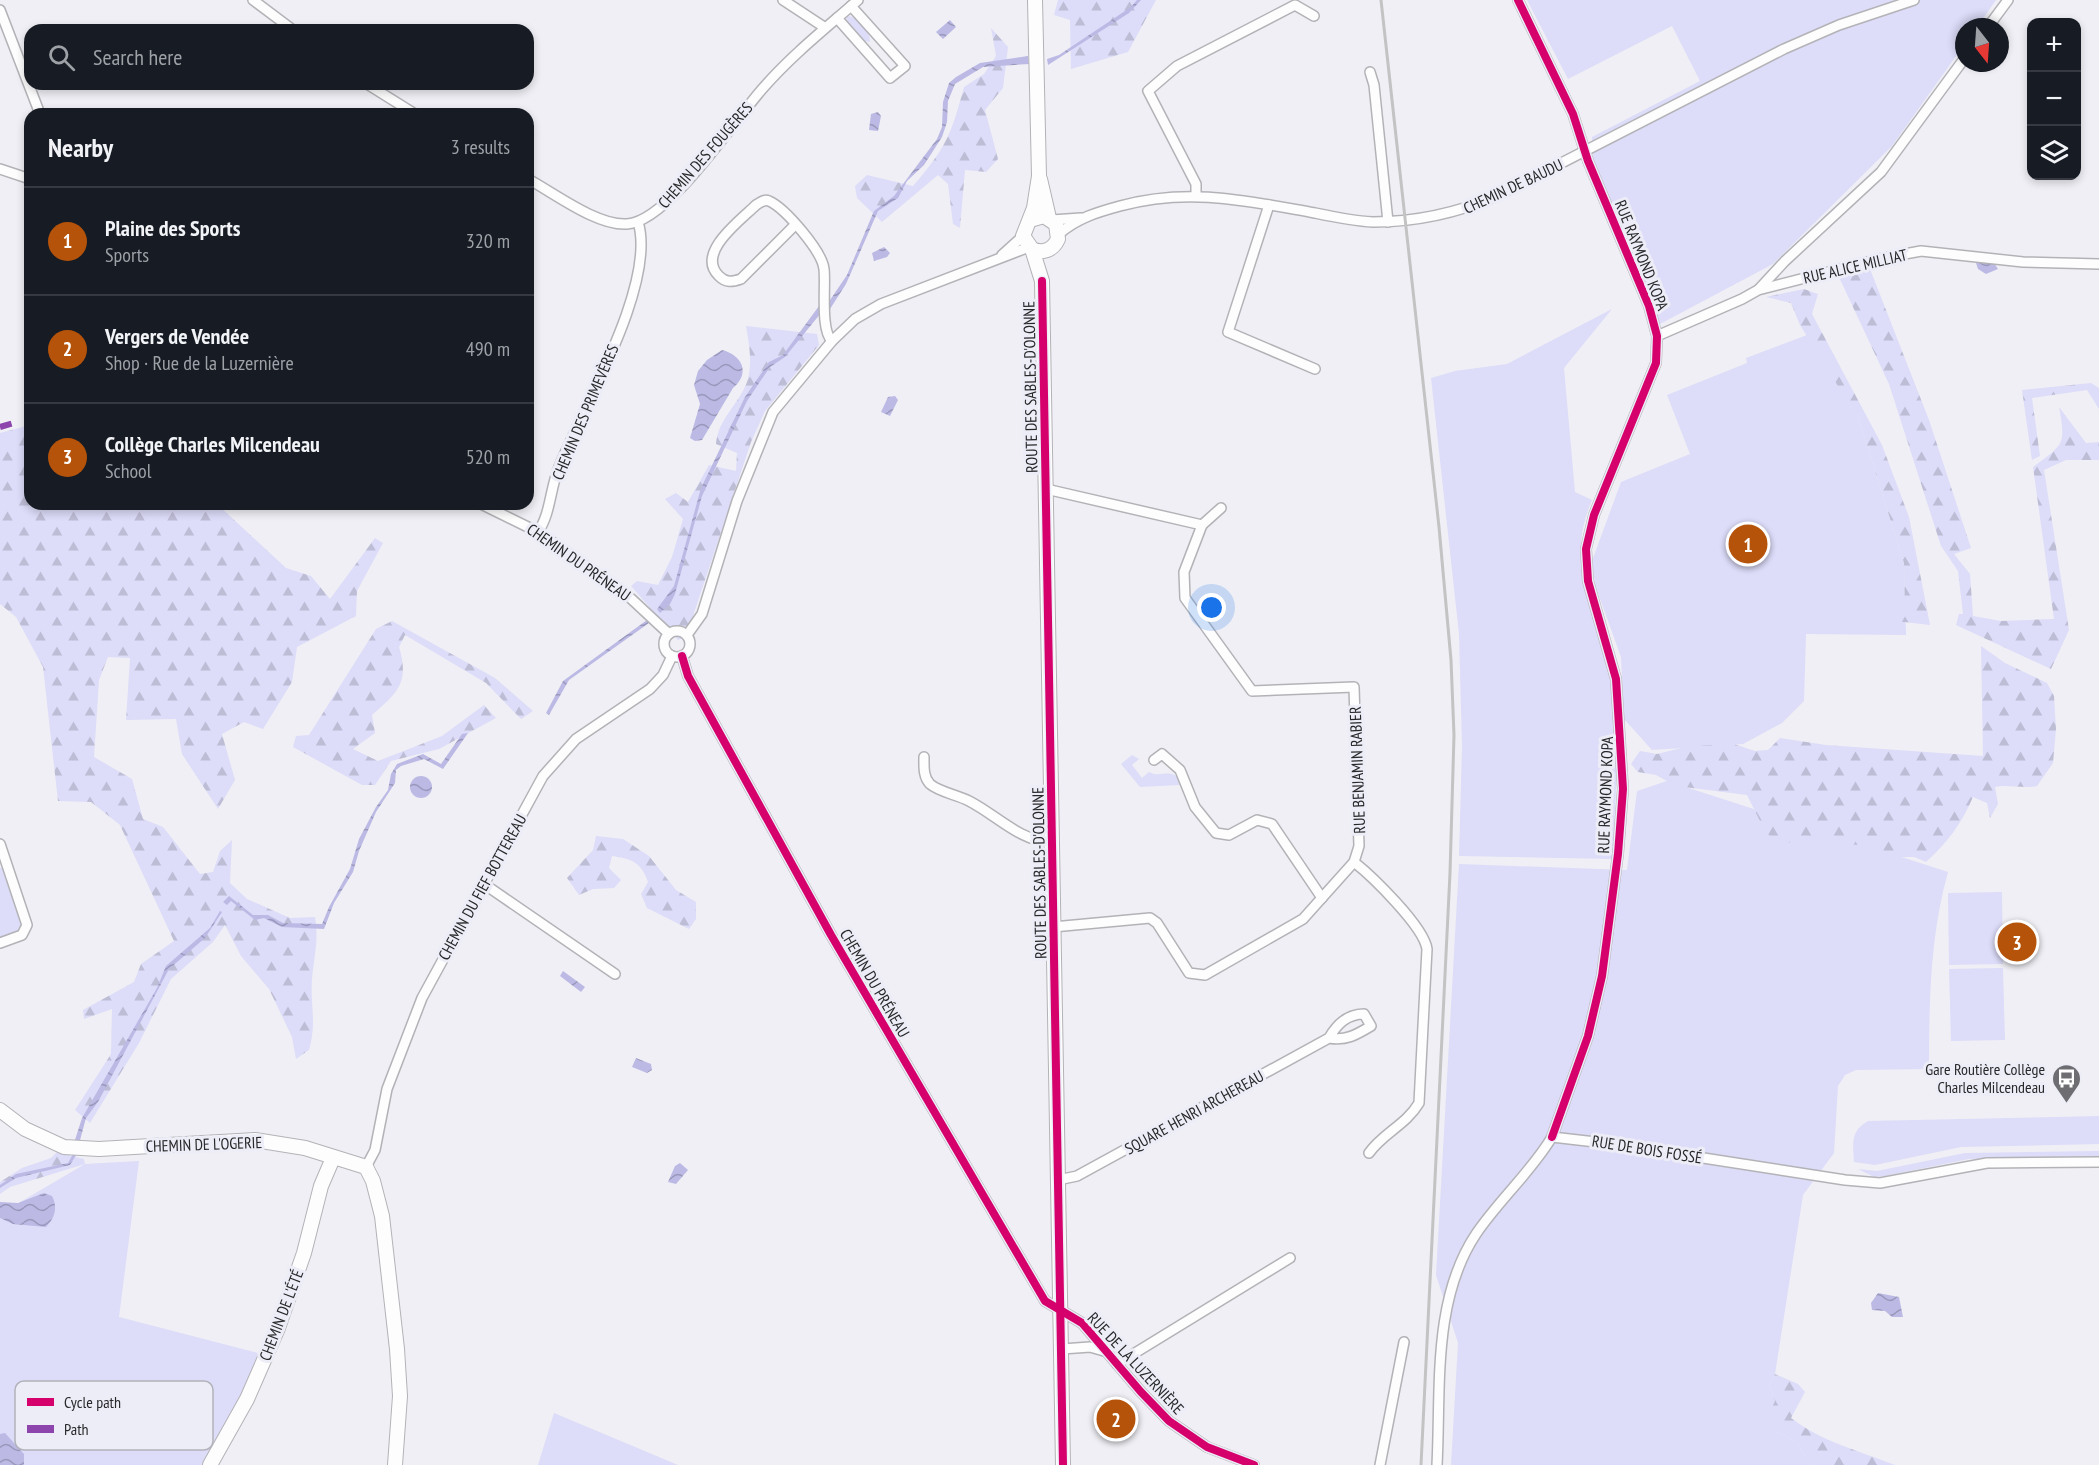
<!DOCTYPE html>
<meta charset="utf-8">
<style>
:root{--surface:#171b24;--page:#242831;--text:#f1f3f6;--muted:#9ea1a6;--line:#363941;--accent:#b45309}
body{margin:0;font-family:"PT Sans Narrow",sans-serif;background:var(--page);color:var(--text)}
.controls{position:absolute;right:18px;top:18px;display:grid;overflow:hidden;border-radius:12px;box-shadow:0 3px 9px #0003}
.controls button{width:54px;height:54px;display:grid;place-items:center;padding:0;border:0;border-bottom:2px solid var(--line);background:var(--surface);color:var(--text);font:30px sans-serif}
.compass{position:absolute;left:1955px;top:18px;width:54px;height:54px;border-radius:50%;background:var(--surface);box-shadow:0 3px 9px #0003;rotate:163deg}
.you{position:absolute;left:1212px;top:608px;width:21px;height:21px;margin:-15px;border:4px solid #fff;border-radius:50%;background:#1a73e8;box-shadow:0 0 0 9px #1a73e833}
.badge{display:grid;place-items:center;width:39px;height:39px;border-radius:50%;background:var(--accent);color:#fff;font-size:20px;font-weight:700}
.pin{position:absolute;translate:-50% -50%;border:3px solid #fff;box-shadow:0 2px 6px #0006}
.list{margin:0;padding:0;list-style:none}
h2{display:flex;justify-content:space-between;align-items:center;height:78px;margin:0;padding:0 24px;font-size:26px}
h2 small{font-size:20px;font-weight:400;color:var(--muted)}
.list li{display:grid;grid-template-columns:39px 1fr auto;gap:18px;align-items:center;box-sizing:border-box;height:108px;padding:0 24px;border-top:2px solid var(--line)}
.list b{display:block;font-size:22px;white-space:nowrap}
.list p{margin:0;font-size:20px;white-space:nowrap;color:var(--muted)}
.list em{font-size:20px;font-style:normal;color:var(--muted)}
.icon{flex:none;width:33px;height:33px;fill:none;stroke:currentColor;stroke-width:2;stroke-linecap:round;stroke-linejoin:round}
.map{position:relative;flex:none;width:2099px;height:1465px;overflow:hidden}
.search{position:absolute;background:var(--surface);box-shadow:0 3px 9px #0003;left:24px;top:24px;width:510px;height:66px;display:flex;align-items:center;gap:15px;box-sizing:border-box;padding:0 21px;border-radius:18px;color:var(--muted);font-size:22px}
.panel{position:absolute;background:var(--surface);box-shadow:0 3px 9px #0003;left:24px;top:108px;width:510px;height:402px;border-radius:18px}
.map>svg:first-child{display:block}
.green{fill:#dddcf9}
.forest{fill:url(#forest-firs)}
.water{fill:url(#water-waves)}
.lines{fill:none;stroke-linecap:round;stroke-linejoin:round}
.street-casing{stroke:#b3b3b7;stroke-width:12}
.secondary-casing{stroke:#b3b3b7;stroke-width:16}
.street{stroke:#fdfdfe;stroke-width:9}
.secondary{stroke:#fdfdfe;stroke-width:14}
.rail{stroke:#c3c3c4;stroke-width:3}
.quiet{stroke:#8e44ad;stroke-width:6;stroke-dasharray:12 6;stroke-linecap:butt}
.cycleway-casing{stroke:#ededf7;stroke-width:11}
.cycleway{stroke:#d6006c;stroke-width:8}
.labels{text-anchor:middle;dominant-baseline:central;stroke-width:6;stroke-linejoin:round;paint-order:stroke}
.street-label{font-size:16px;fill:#28282b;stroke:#ededf7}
.poi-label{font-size:16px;fill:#28282b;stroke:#ededf7;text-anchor:end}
.key{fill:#ededf7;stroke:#b2b2ba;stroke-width:1.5}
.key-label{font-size:16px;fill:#28282b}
</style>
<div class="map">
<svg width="2099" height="1465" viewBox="0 0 2099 1465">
<defs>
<pattern id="forest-firs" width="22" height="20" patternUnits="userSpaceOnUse" patternTransform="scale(1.5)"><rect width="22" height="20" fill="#dddcf9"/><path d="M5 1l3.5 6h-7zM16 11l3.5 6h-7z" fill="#bebdd6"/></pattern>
<pattern id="water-waves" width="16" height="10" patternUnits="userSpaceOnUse" patternTransform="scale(1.5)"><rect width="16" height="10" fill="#bcbae5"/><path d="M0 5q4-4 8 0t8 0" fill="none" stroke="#9997ba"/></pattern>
</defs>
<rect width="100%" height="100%" fill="#efeff5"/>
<g class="green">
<polygon points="1527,0 1996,0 1977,27 1964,27 1964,45 1892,146 1773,264 1660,324 1593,159 1592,137 1700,81 1672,26 1568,79"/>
<path d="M847 16C859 16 870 31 870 42L861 40 846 23Z"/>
<path d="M1612 309 1564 368 1575 492 1592 500C1561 574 1602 612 1611 681 1620 744 1616 796 1612 859L1459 856 1462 746 1459 634 1431 378 1455 371 1507 364Z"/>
<polygon points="1807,335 1859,420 1904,563 1906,635 1806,634 1804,701 1782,723 1743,744 1652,750 1624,719 1621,657 1595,585 1592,561 1621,482 1690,454 1667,395 1747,363 1746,358"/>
<path d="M1132 755 1139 759 1132 765 1142 778 1149 772C1161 779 1171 766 1181 782L1180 785 1140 787 1121 764Z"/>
<path d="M1667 781 1948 872C1930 936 1929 1003 1929 1069L1856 1070 1845 1075 1838 1086 1834 1153 1803 1195 1775 1374 1769 1385 1775 1401 1778 1432 1796 1442 1812 1465H1451L1458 1343 1436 1275 1459 864 1627 870 1637 791Z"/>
<polygon points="0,868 2,868 22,925 17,933 0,940"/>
<polygon points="2002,892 2003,964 1949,965 1948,893"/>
<polygon points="2003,968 2005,1040 1951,1041 1949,969"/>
<path d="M2099 1116V1144L1961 1147 1875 1165 1854 1162C1853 1144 1850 1131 1868 1121Z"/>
<polygon points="2099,1151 2099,1157 1969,1159 1885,1176 1874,1177 1858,1169 1877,1171 1965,1153"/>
<polygon points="139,1161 119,1317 266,1355 203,1465 0,1465 0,1214 85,1164"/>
<polygon points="554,1413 678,1465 538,1465"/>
</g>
<g class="forest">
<polygon points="1058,0 1156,0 1128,52 1071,69 1070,20 1054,15"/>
<path d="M991 28 1008 47 1003 88 985 110 998 159 986 172 965 170 960 228 953 224 948 184 938 175 882 222 857 198 855 186 867 175 913 186C946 148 951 135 964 87L984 74 996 56Z"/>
<path d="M1870 269 1929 420 1971 548 1954 554 1970 574 1973 616 2001 621 2054 619 2033 467C2064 444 2066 445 2059 407L2086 443 2099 442V460H2066L2044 470 2069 630 2051 669 1956 625 1959 614H1963L1958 571 1941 546 1889 384 1838 275Z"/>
<polygon points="1804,289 1818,294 1812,314 1882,445 1909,517 1930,625 1887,620 1889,612 1905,612 1904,563 1859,420 1800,325 1791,303 1766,297"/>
<path d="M746 326 817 334 819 345 765 411 751 442 686 637 678 640 631 586 637 581 658 585 672 557 683 519 665 499 676 493 688 502 709 465 736 471 737 453 716 444C718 419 739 404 747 382 753 364 749 343 746 326Z"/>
<polygon points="2091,383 2099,388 2099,409 2087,390 2032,398 2040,456 2032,460 2022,390"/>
<path d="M30 425V504H217L286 568 311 576 330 599 375 538 383 543 357 591 356 616 297 647 292 682 263 729 244 722 222 734 235 780 218 809 182 754 176 719 126 720 130 658 108 657 99 680 94 757 132 779 143 819 163 827 200 874 213 872 220 851 232 840 230 883 247 899 290 918 315 917C319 941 314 955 312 979 310 1006 317 1022 309 1050L296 1059 292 1037 269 989 241 956 225 925 213 942 171 979 139 1043 90 1123 75 1110 111 1054 112 1009 84 1019 83 1010 134 982 141 964 174 941 120 825 91 802 58 801 43 667 16 617 0 604V433Z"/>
<path d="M392 621 495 678 533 711 521 719 486 683 405 635 399 647C410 683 397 693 372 715L375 733 353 749 378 761 442 736 484 705 496 718 439 749 391 761 375 785H362L293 747 296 736 309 735 376 629Z"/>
<path d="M1981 646 2005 663 2047 683 2054 696 2056 729 2053 763 2037 786C2020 789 2010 784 1995 787L1998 804 1990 818 1987 803 1973 797C1962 823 1947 843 1926 862L1914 857H1880L1858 845 1820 841 1781 843 1766 833 1747 795 1676 786 1656 775 1638 772 1631 764 1640 751 1657 754 1689 746 1734 744 1755 751 1768 750 1780 738 1826 745 1983 756Z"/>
<path d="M596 836 623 839 649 856 676 890 696 902V919L689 929 647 908 641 894 648 882C641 862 632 859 612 856L609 868 621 880 614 888 593 889 579 895 567 878 593 850Z"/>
<polygon points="57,1152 84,1159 85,1164 10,1187 0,1194 0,1182 22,1168 51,1158"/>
<path d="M1775 1374 1798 1384 1805 1392 1791 1418C1822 1442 1860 1451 1895 1465H1812L1796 1442 1778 1432 1770 1412 1775 1401 1769 1385Z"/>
</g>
<g class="water">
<polygon points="1137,0 1141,0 1129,13 1048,65 1047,59 1059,55 1131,7"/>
<polygon points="950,20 956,27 943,39 936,32"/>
<polygon points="1028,56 1029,64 983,67 955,84 948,101 947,122 942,137 924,165 907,181 898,198 878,211 846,284 830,309 828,303 847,275 874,211 894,196 937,139 942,127 943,102 949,83 956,77 980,63"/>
<polygon points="878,112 881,116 878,131 869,130 871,114"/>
<polygon points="884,247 890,253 887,257 874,261 872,253"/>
<polygon points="1975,260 1994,263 1998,269 1986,274 1978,269"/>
<polygon points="819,306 821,313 785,357 770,367 747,401 702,496 675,594 670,604 660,613 657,609 674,586 701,488 745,397 769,362 783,355"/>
<path d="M722 350C742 355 751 373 733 388L702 440 695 441 690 438 700 404 694 385 698 371 707 360Z"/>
<polygon points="895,396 898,400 890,416 881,412 888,397"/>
<polygon points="647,620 649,623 569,680 549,715 546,713 563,681"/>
<polygon points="468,733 443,769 424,759 401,766 396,770 395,783 376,812 359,851 353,872 334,903 324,929 282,927 264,918 255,920 231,901 227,905 223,902 229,896 253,915 268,915 283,923 322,924 329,907 350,869 359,839 376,807 388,790 391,774 397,764 423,754 441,764 462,734"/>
<circle cx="421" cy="787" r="11"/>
<polygon points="220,911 222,912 205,938 169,969 98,1102 86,1118 79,1144 74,1143 82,1118 157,988 166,966 210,928"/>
<polygon points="563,971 585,987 581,992 560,976"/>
<polygon points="636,1058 651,1064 652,1070 647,1073 632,1067"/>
<polygon points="78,1152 70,1165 16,1178 0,1188 0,1185 16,1174 68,1163 73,1154"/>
<polygon points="680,1163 688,1170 676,1184 668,1182 675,1166"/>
<path d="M44 1193 52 1196C58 1207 55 1218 46 1227L13 1224 0 1218V1202L18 1203Z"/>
<polygon points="1878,1293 1899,1297 1903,1317 1892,1317 1885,1311 1872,1310 1871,1303"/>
<polygon points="5,1433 24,1454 24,1465 0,1465 0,1434"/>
</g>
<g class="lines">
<defs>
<g id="street">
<polyline points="253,0 293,30"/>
<polyline points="783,0 824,27"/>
<polyline points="1518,0 1573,114 1588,161 1649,306 1657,336 1656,363 1594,515 1586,549 1588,581 1616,679 1623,789 1618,854 1602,976 1588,1036 1552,1137"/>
<polyline points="0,10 40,114"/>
<polyline points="837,18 890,78 905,66 851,6"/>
<polyline points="1988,27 2008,0"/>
<polyline points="1370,72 1374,85 1388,222"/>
<polyline points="367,84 415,114"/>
<polyline points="0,169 30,179"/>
<path d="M528 179C554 193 597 226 627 224 669 221 734 120 764 87 792 55 826 28 858 0"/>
<polyline points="1196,196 1196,184 1148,91 1177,66 1295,5 1314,16"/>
<polyline points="1269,205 1228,332 1315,369"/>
<polyline points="1052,220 1081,218"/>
<path d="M795 225 741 279C732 282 726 283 719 276 695 253 741 220 756 205 761 202 764 199 769 201 785 208 822 251 824 269 826 285 820 330 832 341"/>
<path d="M1059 234C1077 218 1098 212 1120 206 1189 187 1247 201 1315 213 1334 217 1354 221 1373 222 1418 222 1457 213 1497 196L1784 49 1839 25 1914 0"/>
<polyline points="1002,255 1023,236"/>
<polyline points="1759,289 1785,261 1881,172 1964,59"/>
<polyline points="1657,336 1742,299 1758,290 1883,258 1921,251 2023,262 2099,264"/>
<polyline points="1046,489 1202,525 1184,572 1185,598 1252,691 1354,687 1359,846 1354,862 1303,919 1205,975 1189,973 1157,923 1150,918 1053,927"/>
<polyline points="481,504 538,532 625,593 669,634"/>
<polyline points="1202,525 1221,508"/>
<path d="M538 532C551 513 550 488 559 467 583 408 657 283 638 222"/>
<circle cx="677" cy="644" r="13"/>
<polyline points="687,635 702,614 737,501 773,412 832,341 855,319 881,304 1029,247"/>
<polyline points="682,656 688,676 831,935 1045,1301 1082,1323 1141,1392 1169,1421 1207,1447 1254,1465"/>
<path d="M924 757C924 766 923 777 930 784 939 792 958 795 969 801 998 816 1018 840 1052 843"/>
<polyline points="1154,760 1162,754 1180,770 1195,807 1216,833 1229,835 1257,820 1272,824 1322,898"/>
<polyline points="0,844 27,925 22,935 0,943"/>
<path d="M1354 862C1373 877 1424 927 1427 949L1419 1103C1406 1125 1383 1133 1369 1153"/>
<polyline points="484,884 615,974"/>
<polyline points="366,1167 375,1150 387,1089 422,998 543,776 576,739 650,689 663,675 672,656"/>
<path d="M1058 1180 1077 1176 1329 1038C1337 1024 1347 1014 1364 1014L1371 1026C1356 1035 1346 1041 1329 1038"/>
<polyline points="1062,1349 1090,1347 1104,1351"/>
<polyline points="1117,1364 1290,1258"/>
<polyline points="1380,1465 1404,1342"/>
<path d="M1437 1465C1441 1388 1432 1300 1476 1234 1499 1200 1531 1172 1552 1137L1613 1144 1845 1180 1880 1183 1987 1163 2099 1162"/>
</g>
<g id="secondary">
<polyline points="1040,179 1049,218"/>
<path d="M1030 220 1044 216 1056 224 1058 239C1053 250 1043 254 1032 249L1023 236 1034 208 1039 176 1035 0"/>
<polyline points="1032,249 1042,281 1063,1465"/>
<polyline points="0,1110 25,1129 64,1147 99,1149 255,1140 305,1148 366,1167 373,1181 382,1216 397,1349 400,1396 395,1465"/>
<polyline points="210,1465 247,1399 278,1328 304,1253 321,1186 333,1158"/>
</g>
</defs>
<use href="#street" class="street-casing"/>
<use href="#secondary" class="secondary-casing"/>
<use href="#street" class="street"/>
<use href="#secondary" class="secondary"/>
<polyline class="rail" points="1381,0 1439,527 1451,660 1454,735 1450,873 1421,1465"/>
<polyline class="quiet" points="0,427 17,422"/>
<defs>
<g id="cycleway">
<polyline points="1518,0 1573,114 1588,161 1649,306 1657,336 1656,363 1594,515 1586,549 1588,581 1616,679 1623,789 1618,854 1602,976 1588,1036 1552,1137"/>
<polyline points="1042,281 1063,1465"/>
<polyline points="682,656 688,676 831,935 1045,1301 1082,1323 1141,1392 1169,1421 1207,1447 1254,1465"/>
</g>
</defs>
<use href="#cycleway" class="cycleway-casing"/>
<use href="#cycleway" class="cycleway"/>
</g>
<defs>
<symbol id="bus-pin" viewBox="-11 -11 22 30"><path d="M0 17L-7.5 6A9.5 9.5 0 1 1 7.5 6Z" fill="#6e6e72" stroke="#ededf7"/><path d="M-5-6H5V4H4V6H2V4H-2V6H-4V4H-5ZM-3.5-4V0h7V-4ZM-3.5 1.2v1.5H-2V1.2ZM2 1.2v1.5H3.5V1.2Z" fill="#fff"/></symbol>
</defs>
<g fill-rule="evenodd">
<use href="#bus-pin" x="2050" y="1062" width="33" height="45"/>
</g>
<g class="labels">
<g class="street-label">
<text transform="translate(705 155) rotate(-49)">CHEMIN DES FOUGÈRES</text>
<text transform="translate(1513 186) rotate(-25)">CHEMIN DE BAUDU</text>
<text transform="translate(1642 255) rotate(68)">RUE RAYMOND KOPA</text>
<text transform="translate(1855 266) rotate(-13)">RUE ALICE MILLIAT</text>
<text transform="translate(1030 387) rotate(-91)">ROUTE DES SABLES-D'OLONNE</text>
<text transform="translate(585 412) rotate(-67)">CHEMIN DES PRIMEVÈRES</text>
<text transform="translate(579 562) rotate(35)">CHEMIN DU PRÉNEAU</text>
<text transform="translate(1357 770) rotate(-92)">RUE BENJAMIN RABIER</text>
<text transform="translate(1605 795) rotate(-88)">RUE RAYMOND KOPA</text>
<text transform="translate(1039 873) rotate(-91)">ROUTE DES SABLES-D'OLONNE</text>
<text transform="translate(482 887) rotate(-61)">CHEMIN DU FIEF BOTTEREAU</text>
<text transform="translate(875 983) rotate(60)">CHEMIN DU PRÉNEAU</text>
<text transform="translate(1194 1112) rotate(-29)">SQUARE HENRI ARCHEREAU</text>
<text transform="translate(204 1144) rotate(-2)">CHEMIN DE L'OGERIE</text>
<text transform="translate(1647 1149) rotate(9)">RUE DE BOIS FOSSÉ</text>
<text transform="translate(281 1315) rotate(-69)">CHEMIN DE L'ÉTÉ</text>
<text transform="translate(1136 1363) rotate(47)">RUE DE LA LUZERNIÈRE</text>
</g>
<g class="poi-label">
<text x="2045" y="1069">Gare Routière Collège<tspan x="2045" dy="18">Charles Milcendeau</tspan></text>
</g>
</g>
<rect x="15" y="1381" width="198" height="69" rx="9" class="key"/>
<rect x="27" y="1398" width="27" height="8" fill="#d6006c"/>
<rect x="27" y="1425" width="27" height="8" fill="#8e44ad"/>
<g class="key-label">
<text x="64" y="1408">Cycle path</text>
<text x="64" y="1435">Path</text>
</g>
</svg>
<div class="controls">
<button>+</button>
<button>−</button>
<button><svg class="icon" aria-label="layers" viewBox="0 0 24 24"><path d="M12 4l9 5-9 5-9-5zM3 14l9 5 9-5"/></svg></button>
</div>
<svg class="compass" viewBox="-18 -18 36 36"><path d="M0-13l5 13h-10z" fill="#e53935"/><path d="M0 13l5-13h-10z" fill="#9ea1a6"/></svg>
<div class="you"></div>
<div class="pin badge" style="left:1748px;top:544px">1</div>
<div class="pin badge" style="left:1116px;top:1419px">2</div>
<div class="pin badge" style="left:2017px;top:942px">3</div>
<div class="search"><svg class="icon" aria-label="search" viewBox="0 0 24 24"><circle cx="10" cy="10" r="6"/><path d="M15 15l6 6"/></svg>Search here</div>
<section class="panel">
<h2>Nearby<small>3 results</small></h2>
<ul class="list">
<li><span class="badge">1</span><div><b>Plaine des Sports</b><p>Sports</p></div><em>320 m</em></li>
<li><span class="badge">2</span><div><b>Vergers de Vendée</b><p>Shop · Rue de la Luzernière</p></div><em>490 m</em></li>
<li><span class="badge">3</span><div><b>Collège Charles Milcendeau</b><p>School</p></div><em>520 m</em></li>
</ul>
</section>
</div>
